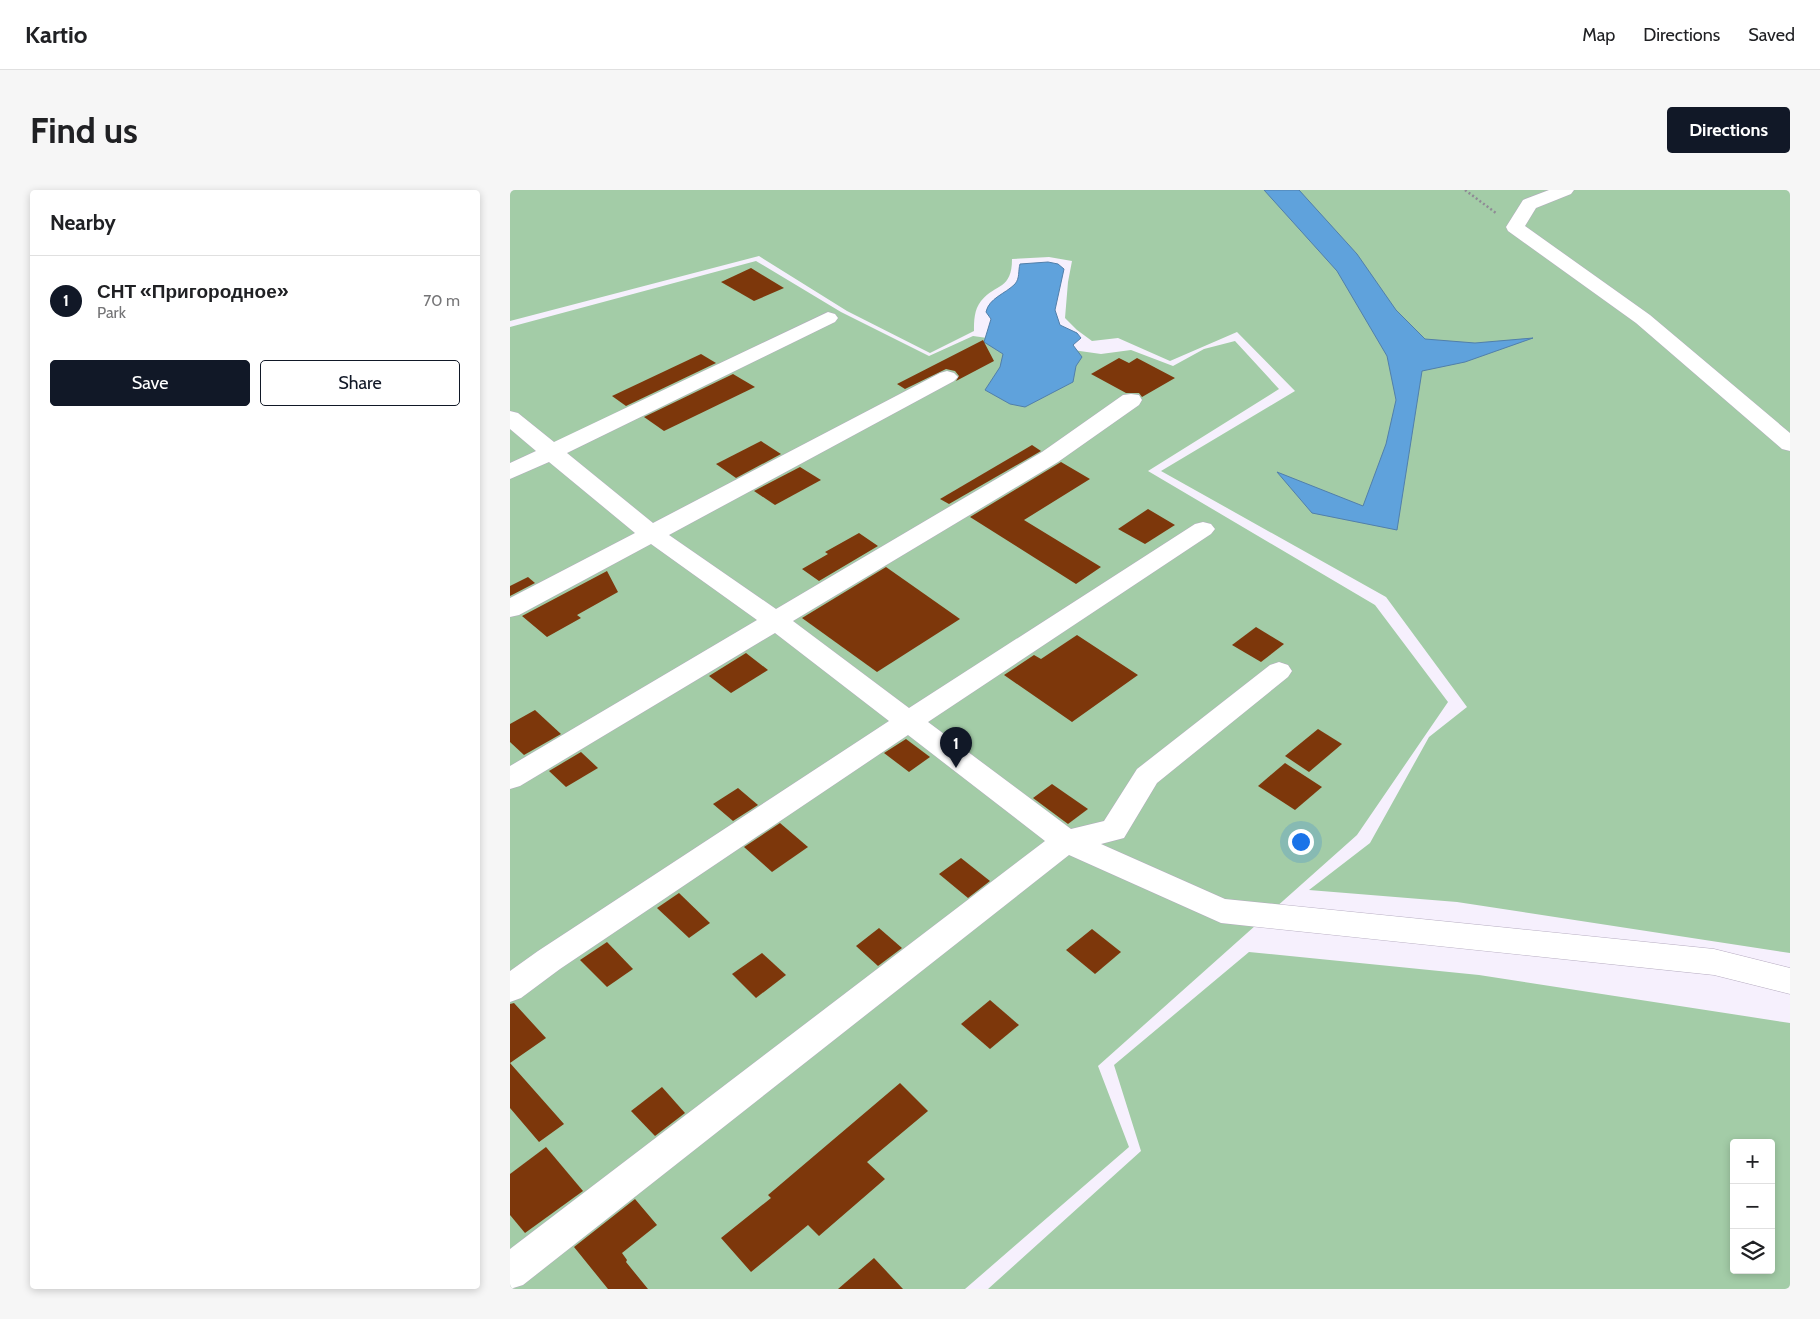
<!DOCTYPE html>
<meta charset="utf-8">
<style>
:root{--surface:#fff;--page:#f6f6f6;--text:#202124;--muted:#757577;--line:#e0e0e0;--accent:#111827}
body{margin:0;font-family:Cabin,sans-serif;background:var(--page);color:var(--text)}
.controls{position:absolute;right:15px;bottom:15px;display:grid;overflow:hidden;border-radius:5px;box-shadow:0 2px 8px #0003}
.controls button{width:45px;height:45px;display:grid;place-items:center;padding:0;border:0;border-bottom:1px solid var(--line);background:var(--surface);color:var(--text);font:25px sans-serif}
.you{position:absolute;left:790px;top:651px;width:18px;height:18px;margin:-12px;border:4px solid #fff;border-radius:50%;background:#1a73e8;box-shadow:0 0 0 8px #1a73e833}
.badge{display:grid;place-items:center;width:32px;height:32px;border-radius:50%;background:var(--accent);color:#fff;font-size:16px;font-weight:700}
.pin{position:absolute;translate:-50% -41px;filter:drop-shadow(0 1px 2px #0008)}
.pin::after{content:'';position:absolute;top:26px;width:18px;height:15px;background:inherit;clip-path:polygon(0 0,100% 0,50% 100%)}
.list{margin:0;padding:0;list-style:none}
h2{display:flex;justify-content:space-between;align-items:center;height:65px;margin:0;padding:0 20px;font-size:21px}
h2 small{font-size:16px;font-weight:400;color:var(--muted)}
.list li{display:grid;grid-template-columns:32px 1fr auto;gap:15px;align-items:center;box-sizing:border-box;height:90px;padding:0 20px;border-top:1px solid var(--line)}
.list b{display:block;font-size:19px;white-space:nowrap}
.list p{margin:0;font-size:16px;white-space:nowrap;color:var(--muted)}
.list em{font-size:16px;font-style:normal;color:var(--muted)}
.actions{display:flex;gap:10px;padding:15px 20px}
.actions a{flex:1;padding:11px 0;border:1px solid var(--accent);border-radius:5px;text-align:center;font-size:18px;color:var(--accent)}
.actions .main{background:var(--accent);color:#fff}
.icon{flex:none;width:28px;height:28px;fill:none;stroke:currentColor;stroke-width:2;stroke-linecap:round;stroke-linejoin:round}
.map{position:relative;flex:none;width:1280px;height:1099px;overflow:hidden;border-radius:5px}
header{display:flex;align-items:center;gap:30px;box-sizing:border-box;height:70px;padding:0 25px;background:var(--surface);border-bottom:1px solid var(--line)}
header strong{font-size:24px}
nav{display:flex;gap:28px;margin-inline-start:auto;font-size:18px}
.intro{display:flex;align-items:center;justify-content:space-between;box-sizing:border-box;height:120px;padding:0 30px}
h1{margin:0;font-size:35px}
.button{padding:12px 22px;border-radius:5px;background:var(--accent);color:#fff;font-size:18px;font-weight:700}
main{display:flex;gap:30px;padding:0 30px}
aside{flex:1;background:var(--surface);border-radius:5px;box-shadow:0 2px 8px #0003}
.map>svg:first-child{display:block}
.green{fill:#a3cca7;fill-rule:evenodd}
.water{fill:#5fa2dc;stroke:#517faa}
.building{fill:#7d370b}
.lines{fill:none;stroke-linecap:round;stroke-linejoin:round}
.minor-casing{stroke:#b4aabf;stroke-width:1}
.path{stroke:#8f8a95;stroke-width:2.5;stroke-dasharray:2 2.5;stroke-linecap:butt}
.minor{fill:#fff;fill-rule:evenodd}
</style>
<header>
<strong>Kartio</strong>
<nav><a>Map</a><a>Directions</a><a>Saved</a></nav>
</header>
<div class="intro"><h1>Find us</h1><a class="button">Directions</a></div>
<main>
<aside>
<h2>Nearby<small></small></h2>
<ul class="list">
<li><span class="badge">1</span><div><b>СНТ «Пригородное»</b><p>Park</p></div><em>70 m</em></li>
</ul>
<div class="actions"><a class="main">Save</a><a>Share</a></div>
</aside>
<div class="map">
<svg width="1280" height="1099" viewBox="0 0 1280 1099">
<rect width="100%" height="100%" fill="#f6f0fd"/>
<g class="green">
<path d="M0 0H1280V763L947 712 799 700 860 653 919 547 957 517 876 407 651 281 785 201 727 142 660 171 608 148 582 151 567 140 555 128 558 92 562 71 539 67 502 69C502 100 486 93 471 111 464 120 464 131 464 141L420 163 337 121 249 66 0 131Z"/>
<polygon points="246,71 331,122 419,166 463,146 591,164 621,160 663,176 694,159 725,151 769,199 638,281 865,415 938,512 847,645 588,876 619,957 455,1099 0,1099 0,137"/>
<path d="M739 762 969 785 1280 833V1099H478L631 961 604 875ZM1224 953H1261V1080H1224Z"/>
</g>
<g class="water">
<polygon points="754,0 789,0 847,64 886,120 915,149 965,153 1023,148 955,172 912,181 887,340 802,323 767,282 853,316 876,254 886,210 877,166 827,81"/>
<path d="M538 72 548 74 554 79 545 120 550 135 567 143 571 148 563 155 572 167 566 176 563 192 515 217 500 214 475 200 490 177 493 164 474 152 481 129 476 122C479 108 495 104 505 94 510 88 508 81 510 74Z"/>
</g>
<g class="building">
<polygon points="241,78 274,98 244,111 211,92"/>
<polygon points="473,150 484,171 446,191 449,186 445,181 436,179 395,199 387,194"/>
<polygon points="191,164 206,173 116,216 102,206"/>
<polygon points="609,168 619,173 627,168 665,188 632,207 629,203 616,203 581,184"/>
<polygon points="223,184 245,197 154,241 134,227"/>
<polygon points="251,251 271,264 226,288 206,274"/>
<polygon points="522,255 531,261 439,314 430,309"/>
<polygon points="551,272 580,289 514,330 591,377 566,394 460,327"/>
<polygon points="290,277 311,290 265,315 244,301"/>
<polygon points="638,319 665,335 635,354 608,339"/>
<polygon points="349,343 368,356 309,391 292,379 318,364 315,362"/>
<polygon points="376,377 450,429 367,482 292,428"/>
<polygon points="97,381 108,402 67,425 71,428 37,447 12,426"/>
<polygon points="18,387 25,393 0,406 0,396"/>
<polygon points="746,437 774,454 751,472 722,455"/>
<polygon points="567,445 628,485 562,532 494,485 524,465 531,469"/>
<polygon points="236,463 258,480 221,503 199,486"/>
<polygon points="25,520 51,544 14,565 0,552 0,534"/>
<polygon points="808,539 832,554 799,582 775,566"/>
<polygon points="396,549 420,567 399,582 374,563"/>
<polygon points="71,562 88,578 56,597 39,581"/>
<polygon points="775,573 812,597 785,620 748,596"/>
<polygon points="542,594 578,619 558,634 523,608"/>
<polygon points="228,598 248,615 223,631 203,614"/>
<polygon points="270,633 298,657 262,682 234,657"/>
<polygon points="451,668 480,691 458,708 429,684"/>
<polygon points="169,703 200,733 179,748 147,718"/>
<polygon points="369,738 392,758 368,776 346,756"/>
<polygon points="582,739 611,762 585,784 556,760"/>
<polygon points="97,752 123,779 97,797 70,770"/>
<polygon points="252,763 276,785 246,808 222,784"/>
<polygon points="480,810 509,835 480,859 451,834"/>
<polygon points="4,813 36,848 0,873 54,934 29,952 0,918 0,814"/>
<polygon points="390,893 418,921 357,972 375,989 309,1046 298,1035 241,1082 211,1048 261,1008 258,1005"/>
<polygon points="152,897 175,923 145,946 121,921"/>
<polygon points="36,957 73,1001 15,1043 0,1025 0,984"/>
<polygon points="125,1009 147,1035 112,1063 117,1070 116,1072 138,1099 98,1099 64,1057"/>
<polygon points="364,1068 393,1099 328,1099"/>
</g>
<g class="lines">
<defs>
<g id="minor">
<polygon points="1039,0 1064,0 1061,4 1026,18 1015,36 1140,125 1280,243 1280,261 1272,259 1126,133 998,41 996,37 1013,10"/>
<polygon points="318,122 325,124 328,128 325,132 57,263 143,333 430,183 437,181 444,183 448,187 444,191 159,345 266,419 532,262 613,205 621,204 629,205 632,210 629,215 548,272 283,431 399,518 685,334 693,332 701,334 705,339 701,344 418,532 561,639 594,631 627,579 760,475 769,472 778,475 782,481 778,487 647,593 614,648 591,654 715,709 1204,759 1280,778 1280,804 1204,785 711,733 559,665 13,1095 0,1099 0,1059 535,651 398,545 50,779 11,808 0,812 0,781 28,761 379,531 265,443 10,596 0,599 0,576 247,430 141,354 9,425 0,427 0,408 125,343 39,272 0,289 0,273 26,261 0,239 0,221 8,223 44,252"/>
</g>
</defs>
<use href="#minor" class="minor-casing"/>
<polyline class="path" points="955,0 986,23"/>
<use href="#minor" class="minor"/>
</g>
</svg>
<div class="controls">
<button>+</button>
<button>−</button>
<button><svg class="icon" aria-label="layers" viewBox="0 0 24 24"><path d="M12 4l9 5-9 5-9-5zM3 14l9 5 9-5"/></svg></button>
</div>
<div class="you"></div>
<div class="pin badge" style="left:446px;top:578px">1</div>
</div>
</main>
